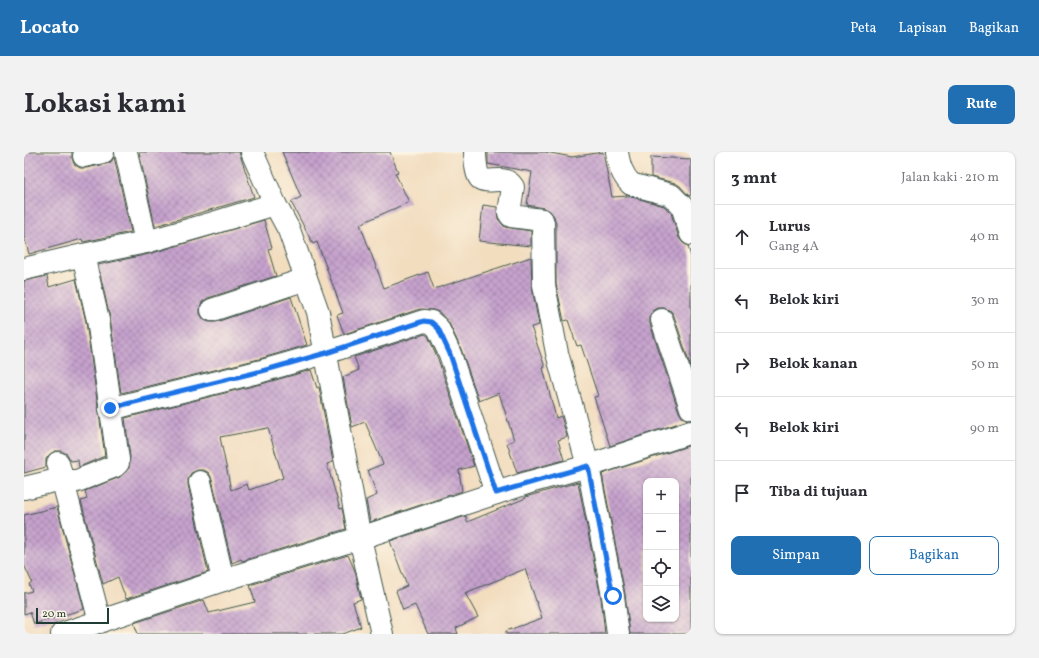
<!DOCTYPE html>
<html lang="id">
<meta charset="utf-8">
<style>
:root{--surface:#fff;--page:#f2f2f3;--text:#2b2b33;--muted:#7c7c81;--line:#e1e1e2;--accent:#1f6fb2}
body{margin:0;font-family:Vollkorn,serif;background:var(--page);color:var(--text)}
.controls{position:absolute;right:12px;bottom:12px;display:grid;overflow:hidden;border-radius:8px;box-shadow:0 1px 3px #0004}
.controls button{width:36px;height:36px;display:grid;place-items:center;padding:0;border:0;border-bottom:1px solid var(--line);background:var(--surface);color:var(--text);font:20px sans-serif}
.scale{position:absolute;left:12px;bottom:10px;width:73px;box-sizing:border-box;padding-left:4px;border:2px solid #1f3d34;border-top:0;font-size:11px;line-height:14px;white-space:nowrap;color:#1f3d34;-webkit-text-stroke:3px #fcf5e5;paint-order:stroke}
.stop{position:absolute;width:12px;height:12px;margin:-9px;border:3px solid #1a73e8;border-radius:50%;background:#fff}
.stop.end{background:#1a73e8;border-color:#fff;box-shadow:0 1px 4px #0008}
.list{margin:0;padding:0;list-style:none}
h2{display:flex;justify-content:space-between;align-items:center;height:52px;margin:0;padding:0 16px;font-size:17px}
h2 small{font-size:13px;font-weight:400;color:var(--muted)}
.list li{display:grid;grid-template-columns:26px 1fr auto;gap:12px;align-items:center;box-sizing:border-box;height:64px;padding:0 16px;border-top:1px solid var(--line)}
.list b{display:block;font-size:15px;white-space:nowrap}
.list p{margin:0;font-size:13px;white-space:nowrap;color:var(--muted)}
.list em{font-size:13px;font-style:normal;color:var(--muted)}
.actions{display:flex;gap:8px;padding:12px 16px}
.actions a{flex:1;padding:9px 0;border:1px solid var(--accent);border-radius:8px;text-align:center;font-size:14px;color:var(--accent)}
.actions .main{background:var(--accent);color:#fff}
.icon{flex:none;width:22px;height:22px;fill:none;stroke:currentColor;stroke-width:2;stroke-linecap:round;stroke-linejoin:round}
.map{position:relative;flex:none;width:667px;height:482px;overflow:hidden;border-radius:8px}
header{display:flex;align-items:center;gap:24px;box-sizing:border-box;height:56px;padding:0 20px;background:var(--accent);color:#fff}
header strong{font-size:19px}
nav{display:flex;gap:22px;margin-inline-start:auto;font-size:14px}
.intro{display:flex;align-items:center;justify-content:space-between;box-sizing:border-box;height:96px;padding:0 24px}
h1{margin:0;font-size:28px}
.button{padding:10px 18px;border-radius:8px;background:var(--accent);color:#fff;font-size:14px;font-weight:700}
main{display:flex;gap:24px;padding:0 24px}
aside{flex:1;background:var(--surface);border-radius:8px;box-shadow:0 1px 3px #0004}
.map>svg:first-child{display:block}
.building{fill:url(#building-cross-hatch);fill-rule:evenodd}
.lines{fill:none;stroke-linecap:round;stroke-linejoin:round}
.minor-casing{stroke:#3f5549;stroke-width:24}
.minor{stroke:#fff;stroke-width:22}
.route{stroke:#1a73e8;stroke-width:5}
</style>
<header>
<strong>Locato</strong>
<nav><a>Peta</a><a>Lapisan</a><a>Bagikan</a></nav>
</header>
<div class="intro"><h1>Lokasi kami</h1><a class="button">Rute</a></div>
<main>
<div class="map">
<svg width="667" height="482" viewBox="0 0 667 482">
<defs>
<pattern id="building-cross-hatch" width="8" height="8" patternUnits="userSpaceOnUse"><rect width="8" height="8" fill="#c6a2cd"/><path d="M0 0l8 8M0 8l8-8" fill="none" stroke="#a085a7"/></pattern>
</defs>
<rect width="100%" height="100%" fill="#fcf5e5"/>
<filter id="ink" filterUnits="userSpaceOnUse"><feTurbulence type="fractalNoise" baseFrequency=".025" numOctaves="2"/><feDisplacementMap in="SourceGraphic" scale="8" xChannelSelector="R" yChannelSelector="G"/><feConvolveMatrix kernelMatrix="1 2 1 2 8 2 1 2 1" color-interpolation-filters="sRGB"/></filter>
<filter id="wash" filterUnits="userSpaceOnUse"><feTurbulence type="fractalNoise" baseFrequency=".012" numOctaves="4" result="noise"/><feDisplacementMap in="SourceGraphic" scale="16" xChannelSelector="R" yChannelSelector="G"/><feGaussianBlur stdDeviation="0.9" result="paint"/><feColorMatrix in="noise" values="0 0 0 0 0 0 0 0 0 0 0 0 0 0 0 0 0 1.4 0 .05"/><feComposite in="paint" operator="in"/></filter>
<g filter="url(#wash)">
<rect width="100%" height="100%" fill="#f2ddbf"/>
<g id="blocks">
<g class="building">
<polygon points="0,0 48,0 48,6 50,12 56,16 62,16 82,12 87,10 90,5 107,80 59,90 58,87 5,102 0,84"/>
<polygon points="115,0 215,0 230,45 131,74"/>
<polygon points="258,0 366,0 374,20 371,21 385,50 336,72 360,136 404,120 410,137 507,105 508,135 515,173 507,175 521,215 519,216 532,266 537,264 543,285 534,288 540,308 493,321 483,291 490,288 475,241 455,249 437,197 425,171 415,160 409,158 396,157 320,182 313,163 319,161 293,90 289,92 267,50 277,45"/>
<polygon points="464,0 521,0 548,5 579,0 588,45 605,44 640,54 647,61 655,86 659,91 664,94 667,105 667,216 650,164 647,159 640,156 634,156 629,159 626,165 626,172 655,260 658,265 664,268 586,294 570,245 574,244 557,193 553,194 544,168 540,169 532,132 532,71 530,64 526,59 520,56 503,53 508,20 464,12"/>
<polygon points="627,5 667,7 667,43 665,44 656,34 651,31 627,25"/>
<polygon points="459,53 473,55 473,60 474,67 481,75 507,79 507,94 455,89"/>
<polygon points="240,68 248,96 244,97 252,124 184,146 178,150 176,155 176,162 180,168 185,170 192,170 267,145 283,193 235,207 97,241 86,166 74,113 125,102"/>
<polygon points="23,124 25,135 52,127 62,170 81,304 55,315 54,308 47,309 43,302 37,299 31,299 26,302 22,307 22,315 0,321 0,129"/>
<polygon points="401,182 404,184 414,207 450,314 435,318 438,339 346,370 342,348 353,343 344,318 359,312 341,270 328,275 319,225 335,218 330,205"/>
<path d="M287 218 293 236 295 235 309 310 303 312 316 357 318 356 322 377 218 409 217 407 208 411 188 327 185 321 180 318H174L167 321 164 327V333L184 420 102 447 94 425 79 432 57 349 63 347 61 339 96 325 105 316 106 305 101 266 241 231ZM244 276 259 326 225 338 223 332 207 338 196 285Z"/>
<path d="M667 293V482H606L601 442 578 322ZM622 329H652V467H622Z"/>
<polygon points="554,330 577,446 581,482 482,482 482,479 518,466 501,417 441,441 454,465 432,476 434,482 404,482 391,453 379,458 372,439 383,434 366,389 442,364 443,370 502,346 501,345"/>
<polygon points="33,355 60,457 10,472 6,460 0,462 0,441 8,439 5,432 8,430 0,413 0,363"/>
<polygon points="324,403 331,419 337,447 329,450 337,475 319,482 114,482 110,471 180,448 185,461 231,450 226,433"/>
</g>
</g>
</g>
<g filter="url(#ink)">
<use href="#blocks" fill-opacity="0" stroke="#3f5549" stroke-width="1"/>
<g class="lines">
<defs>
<g id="minor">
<polyline points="228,0 251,52 265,78 294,160 336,386 358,482"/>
<path d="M451 0C451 5 452 25 457 27 466 32 481 22 489 35L485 61 487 64 518 68 519 71 520 133 533 201 564 314 589 444 594 482"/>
<path d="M593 0C595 13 598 23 607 32L647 43 658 54 667 82"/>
<polyline points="60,4 79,0"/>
<polyline points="122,90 189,71 251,52"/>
<polyline points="59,103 122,90 102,0"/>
<polyline points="0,117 59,103 74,168 94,307 94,311 91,314 53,329 46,329 38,327 0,336"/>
<polyline points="188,158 282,127"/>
<polyline points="638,168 667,256"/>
<polyline points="86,257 238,219 301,201 400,169 407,170 414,176 426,202 472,341"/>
<polyline points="34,311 76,470"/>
<polyline points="176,330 199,428"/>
<polyline points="38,482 199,428 336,386 506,330 564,314 667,280"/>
</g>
</defs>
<use href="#minor" class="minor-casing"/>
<use href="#minor" class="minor"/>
</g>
</g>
<g class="lines" filter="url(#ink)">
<polyline class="route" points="86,256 238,219 302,201 400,169 407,170 414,176 426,202 472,341 564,314 589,444"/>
</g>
</svg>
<div class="controls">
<button>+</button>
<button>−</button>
<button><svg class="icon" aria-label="locate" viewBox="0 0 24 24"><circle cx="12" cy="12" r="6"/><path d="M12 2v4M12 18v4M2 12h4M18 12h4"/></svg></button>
<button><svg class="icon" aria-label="layers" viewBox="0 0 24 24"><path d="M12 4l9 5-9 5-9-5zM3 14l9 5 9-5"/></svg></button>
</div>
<div class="scale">20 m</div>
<div class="stop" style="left:589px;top:444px"></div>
<div class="stop end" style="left:86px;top:256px"></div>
</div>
<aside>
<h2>3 mnt<small>Jalan kaki · 210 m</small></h2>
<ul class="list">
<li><svg class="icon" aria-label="ahead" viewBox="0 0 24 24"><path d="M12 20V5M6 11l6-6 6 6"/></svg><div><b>Lurus</b><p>Gang 4A</p></div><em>40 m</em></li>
<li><svg class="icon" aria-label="left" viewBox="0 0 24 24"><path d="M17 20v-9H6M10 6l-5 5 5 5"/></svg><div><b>Belok kiri</b></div><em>30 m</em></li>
<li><svg class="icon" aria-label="right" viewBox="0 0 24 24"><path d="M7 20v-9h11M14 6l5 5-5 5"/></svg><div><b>Belok kanan</b></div><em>50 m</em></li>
<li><svg class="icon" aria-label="left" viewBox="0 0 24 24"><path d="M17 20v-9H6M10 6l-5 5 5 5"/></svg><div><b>Belok kiri</b></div><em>90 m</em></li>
<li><svg class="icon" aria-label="arrive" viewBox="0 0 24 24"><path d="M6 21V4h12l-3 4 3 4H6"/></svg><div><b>Tiba di tujuan</b></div></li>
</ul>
<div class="actions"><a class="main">Simpan</a><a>Bagikan</a></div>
</aside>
</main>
